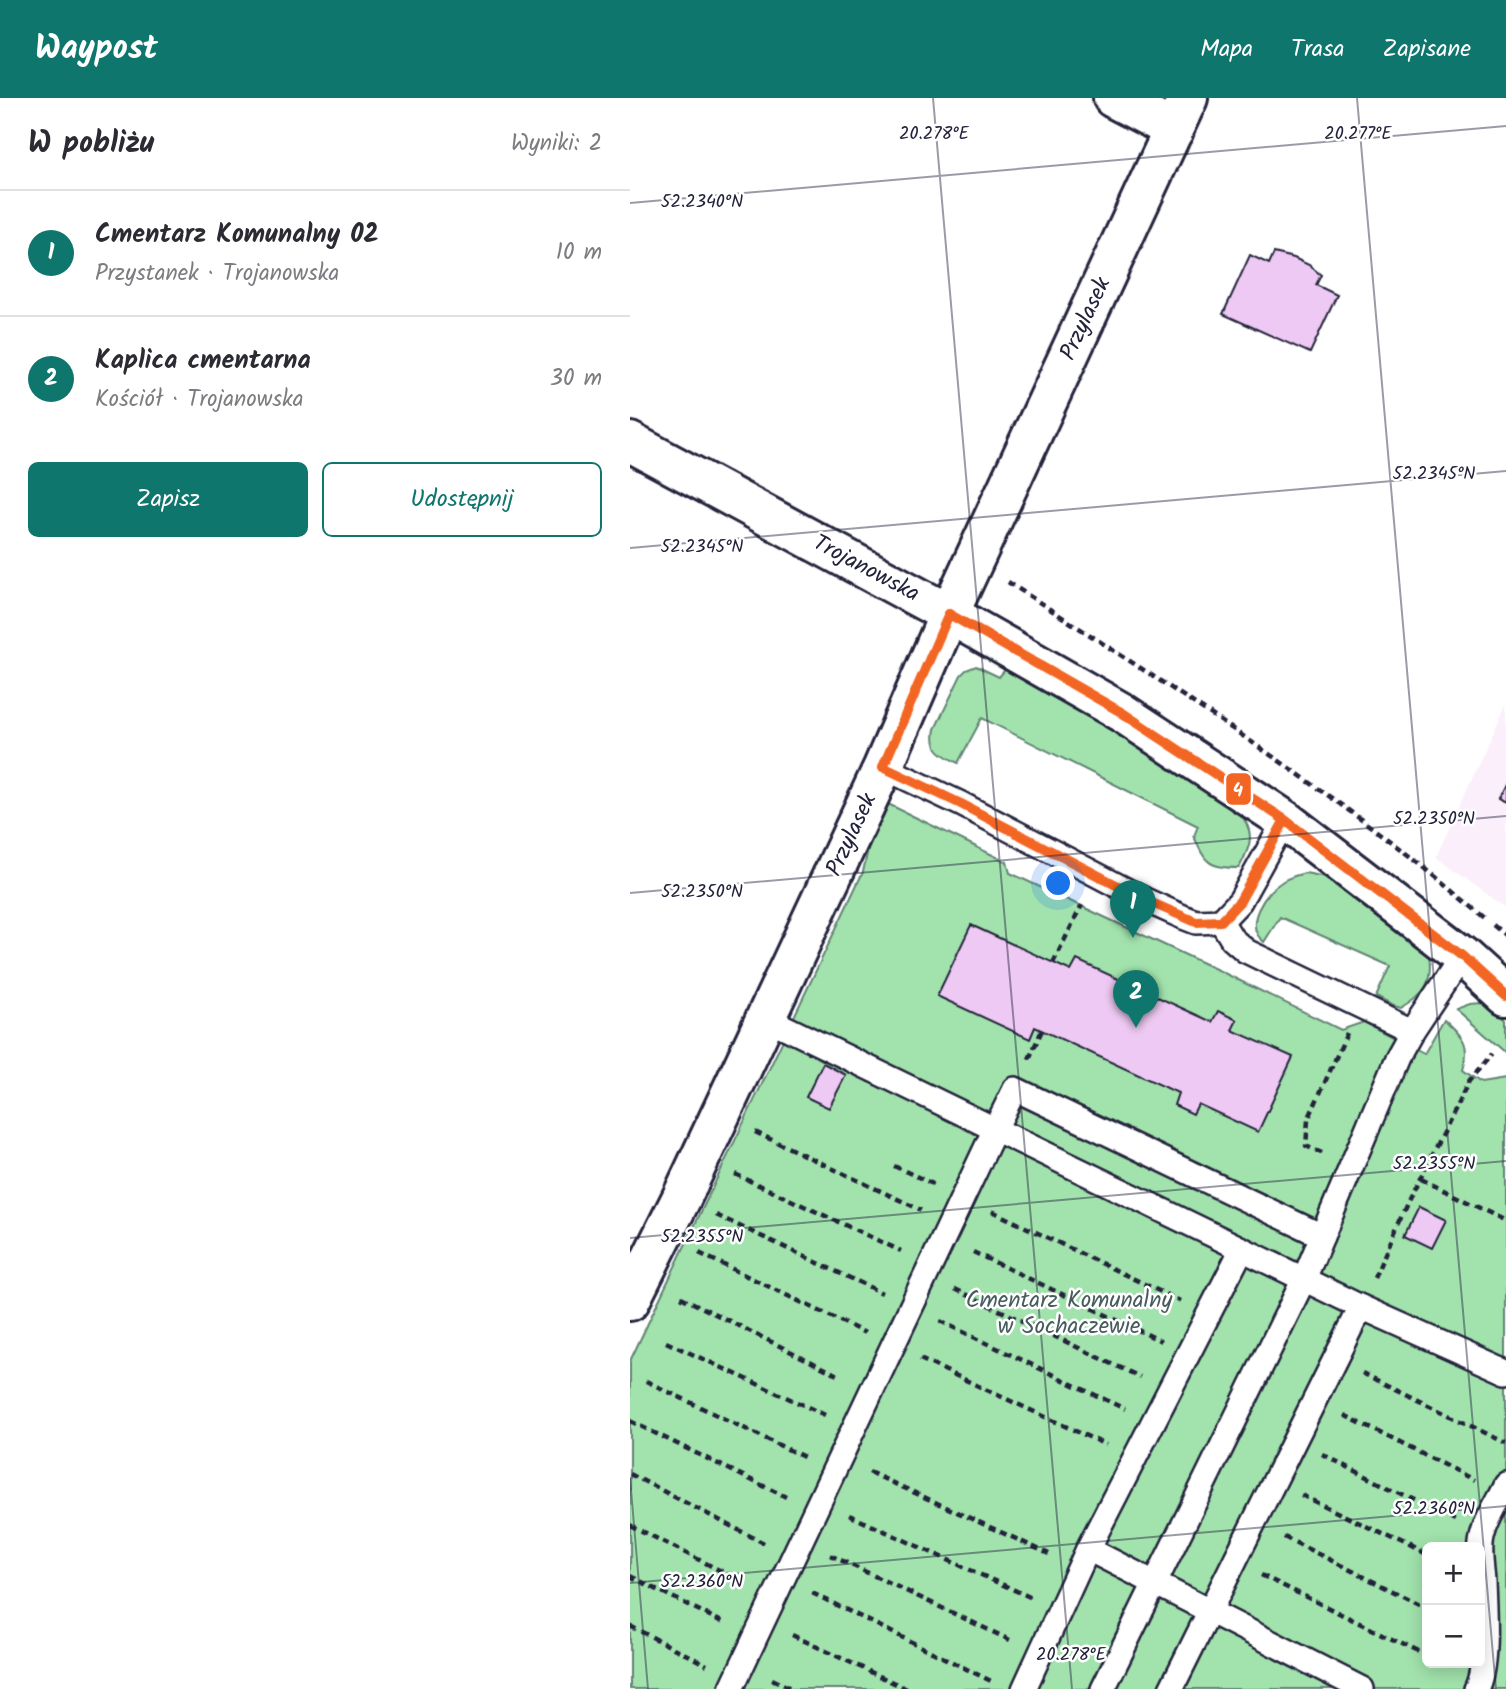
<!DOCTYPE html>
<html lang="pl">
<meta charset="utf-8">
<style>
:root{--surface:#fff;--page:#f7f7f7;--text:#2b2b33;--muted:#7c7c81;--line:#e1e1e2;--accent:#0f766e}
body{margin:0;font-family:Kalam,sans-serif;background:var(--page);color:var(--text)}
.controls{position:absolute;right:21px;bottom:21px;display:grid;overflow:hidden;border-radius:10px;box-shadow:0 4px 18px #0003}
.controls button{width:63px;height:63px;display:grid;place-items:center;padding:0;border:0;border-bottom:2px solid var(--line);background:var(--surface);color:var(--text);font:35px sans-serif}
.you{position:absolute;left:429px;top:786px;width:24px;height:24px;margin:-18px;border:5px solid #fff;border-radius:50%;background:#1a73e8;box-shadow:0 0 0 10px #1a73e833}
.badge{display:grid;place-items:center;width:46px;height:46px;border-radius:50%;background:var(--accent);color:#fff;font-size:23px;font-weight:700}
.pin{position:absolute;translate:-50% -58px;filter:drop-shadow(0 2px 4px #0008)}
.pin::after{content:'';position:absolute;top:37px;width:24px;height:21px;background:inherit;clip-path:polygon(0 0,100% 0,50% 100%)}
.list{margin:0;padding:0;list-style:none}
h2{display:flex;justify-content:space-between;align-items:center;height:91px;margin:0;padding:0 28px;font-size:30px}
h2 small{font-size:23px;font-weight:400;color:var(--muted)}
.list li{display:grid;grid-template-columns:46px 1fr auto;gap:21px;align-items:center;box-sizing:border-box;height:126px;padding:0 28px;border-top:2px solid var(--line)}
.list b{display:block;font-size:26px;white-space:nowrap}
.list p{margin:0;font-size:23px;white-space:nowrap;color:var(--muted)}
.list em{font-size:23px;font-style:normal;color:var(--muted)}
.actions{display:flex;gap:14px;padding:21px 28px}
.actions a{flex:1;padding:16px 0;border:2px solid var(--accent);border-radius:10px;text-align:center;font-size:24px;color:var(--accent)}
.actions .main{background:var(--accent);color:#fff}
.map{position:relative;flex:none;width:876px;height:1591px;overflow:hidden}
header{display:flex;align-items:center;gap:42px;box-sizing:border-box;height:98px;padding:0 35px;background:var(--accent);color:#fff}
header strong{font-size:33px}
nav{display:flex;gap:38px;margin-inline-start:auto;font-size:24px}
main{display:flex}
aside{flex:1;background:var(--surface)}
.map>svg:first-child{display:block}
.built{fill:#faeffb}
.green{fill:#a2e3ad;stroke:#628274;stroke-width:2;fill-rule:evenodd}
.building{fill:#eec9f3;stroke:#22223b;stroke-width:2}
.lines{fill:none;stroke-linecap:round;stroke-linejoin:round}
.service-casing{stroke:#22223b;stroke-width:28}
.minor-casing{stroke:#22223b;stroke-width:44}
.tertiary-casing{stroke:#22223b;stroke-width:44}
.path{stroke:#22223b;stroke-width:4.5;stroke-dasharray:7 5;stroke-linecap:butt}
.service{stroke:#fff;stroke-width:23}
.minor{stroke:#fff;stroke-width:38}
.tertiary{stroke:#fff;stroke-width:38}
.bus-1-casing{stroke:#fff;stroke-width:16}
.bus-1{stroke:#f26522;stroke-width:10}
.ticks{fill:none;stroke:#22223b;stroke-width:2;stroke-opacity:0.45}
.labels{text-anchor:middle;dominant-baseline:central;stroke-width:5;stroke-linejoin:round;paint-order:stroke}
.street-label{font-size:23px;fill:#22223b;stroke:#fff}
.park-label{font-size:23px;fill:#485c5d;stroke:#fff}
.ticks-label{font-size:18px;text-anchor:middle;fill:#22223b;stroke:#fff;stroke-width:5;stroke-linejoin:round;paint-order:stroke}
.line-badge{stroke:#fff;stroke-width:2.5}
.badge-label{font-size:19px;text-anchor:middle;font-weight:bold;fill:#fff}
</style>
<header>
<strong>Waypost</strong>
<nav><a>Mapa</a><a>Trasa</a><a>Zapisane</a></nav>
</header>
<main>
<aside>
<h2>W pobliżu<small>Wyniki: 2</small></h2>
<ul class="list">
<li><span class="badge">1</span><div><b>Cmentarz Komunalny 02</b><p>Przystanek · Trojanowska</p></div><em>10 m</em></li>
<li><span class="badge">2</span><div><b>Kaplica cmentarna</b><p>Kościół · Trojanowska</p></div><em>30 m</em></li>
</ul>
<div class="actions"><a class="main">Zapisz</a><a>Udostępnij</a></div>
</aside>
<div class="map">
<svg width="876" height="1591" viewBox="0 0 876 1591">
<rect width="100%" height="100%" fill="#fff"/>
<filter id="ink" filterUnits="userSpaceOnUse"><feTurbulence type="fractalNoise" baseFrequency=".0143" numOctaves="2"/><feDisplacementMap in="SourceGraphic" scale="14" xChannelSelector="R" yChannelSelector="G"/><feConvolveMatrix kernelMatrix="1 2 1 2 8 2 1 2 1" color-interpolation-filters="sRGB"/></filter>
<g filter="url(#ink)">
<polygon class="built" points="876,606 876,810 806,759"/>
<g class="green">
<path d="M346 568 369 579 378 568 607 711C626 734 622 746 609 770 579 770 575 765 564 738L568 728 352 620 328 665C311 656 301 652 305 631L331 577 336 572Z"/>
<path d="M254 704 377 764 380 775 592 874 711 932 734 924 794 956 814 921C833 939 841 945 833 972L851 985 876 981V1591H0V1263L233 774 245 719ZM797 1449H850V1565H797Z"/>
<path d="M675 775 701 780 799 856C803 885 795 896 771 910L761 907 746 899 760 868 650 819 634 844C612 827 635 794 653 783 659 779 668 777 675 775Z"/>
<polygon points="852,905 861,908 876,922 876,955 826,911 840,906"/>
</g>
<g class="building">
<polygon points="644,155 664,160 679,167 691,177 686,187 707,197 680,255 593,216 620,157 639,166"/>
<polygon points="876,685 876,705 868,701"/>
<polygon points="341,827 441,873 447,862 582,924 588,913 607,922 602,932 663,959 628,1034 568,1006 563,1016 544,1007 548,995 405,929 400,941 307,898"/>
<polygon points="193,965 216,977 199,1010 176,999"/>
<polygon points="789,1109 816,1122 802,1150 775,1137"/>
</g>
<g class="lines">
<defs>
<g id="service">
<polyline points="253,669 331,706 515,802 553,819 566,824 591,823 610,803 655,722"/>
<polyline points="591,823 602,841 616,853 782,933"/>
<polyline points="136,920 731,1209 876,1274"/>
<polyline points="458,1451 732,1591"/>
<polyline points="101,1591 365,1031 385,991 692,1138"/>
<polyline points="394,1591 458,1451 612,1151"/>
<polyline points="473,1591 674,1181 767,960 782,933 832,858"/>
<polyline points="541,1591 731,1209"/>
<path d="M846 1591C858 1568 854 1511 853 1484 852 1468 848 1451 853 1436 857 1420 869 1402 876 1387"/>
</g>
<g id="minor">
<polyline points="483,0 544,32"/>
<polyline points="0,1203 51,1101 253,669 319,516 558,0"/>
</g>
<polyline id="tertiary" points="0,344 319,516 491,614 655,722 832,858 876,898"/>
</defs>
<use href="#service" class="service-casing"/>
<use href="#minor" class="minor-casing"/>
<use href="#tertiary" class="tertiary-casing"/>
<g class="path">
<path d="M378 484C515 573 653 660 782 760 808 780 832 801 856 821"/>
<polyline points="863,827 876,838"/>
<polyline points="423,865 452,807"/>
<polyline points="399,961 412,932"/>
<polyline points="125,1034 291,1112"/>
<polyline points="692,1055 676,1048 678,1022 717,935"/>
<polyline points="264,1068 303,1086"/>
<polyline points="105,1076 271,1153"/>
<polyline points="791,1081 876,1123"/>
<polyline points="362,1113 550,1203"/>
<polyline points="86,1117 252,1195"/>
<polyline points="343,1154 531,1243"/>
<polyline points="69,1155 235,1235"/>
<polyline points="744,1180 778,1104 839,983 862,956"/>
<polyline points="325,1191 510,1279"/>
<polyline points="51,1199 212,1279"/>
<polyline points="310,1223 495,1311"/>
<polyline points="36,1244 195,1317"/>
<polyline points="290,1261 476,1347"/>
<polyline points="732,1275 876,1345"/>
<polyline points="16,1283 176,1360"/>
<polyline points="714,1317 844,1382"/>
<polyline points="0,1323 156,1399"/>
<polyline points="692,1356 825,1423"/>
<polyline points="239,1374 419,1456"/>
<polyline points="0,1376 134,1445"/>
<polyline points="671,1397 797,1457"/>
<polyline points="219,1417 402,1500"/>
<polyline points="0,1427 115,1485"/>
<polyline points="654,1439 797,1510"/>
<polyline points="200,1457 382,1543"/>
<polyline points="631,1477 797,1558"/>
<polyline points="0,1478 96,1526"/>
<polyline points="182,1495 363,1584"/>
<polyline points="0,1528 77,1567"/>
<polyline points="162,1537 277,1591"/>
<polyline points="142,1581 163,1591"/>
</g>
<use href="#service" class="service"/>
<use href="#minor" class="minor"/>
<use href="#tertiary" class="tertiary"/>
<defs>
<g id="bus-1">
<polyline points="319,516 491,614 655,722 832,858 876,898"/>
<polyline points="253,669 331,706 515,802 566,824 591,823 610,803 655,722"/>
<polyline points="253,669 319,516"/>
</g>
</defs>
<use href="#bus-1" class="bus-1-casing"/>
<use href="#bus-1" class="bus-1"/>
</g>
</g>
<path class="ticks" d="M303 0 442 1591M727 0 866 1591M0 105 876 28M0 450 876 373M0 795 876 718M0 1140 876 1063M0 1380 18 1591M0 1485 876 1408"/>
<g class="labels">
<g class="street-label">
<text transform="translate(456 221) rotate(-65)">Przylasek</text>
<text transform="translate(236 471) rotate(28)">Trojanowska</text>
<text transform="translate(222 737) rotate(-65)">Przylasek</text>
</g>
<g class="park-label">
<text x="439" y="1203">Cmentarz Komunalny<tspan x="439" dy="26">w Sochaczewie</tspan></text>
</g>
</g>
<g class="ticks-label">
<text x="304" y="41">20.278°E</text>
<text x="728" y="41">20.277°E</text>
<text x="72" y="109">52.2340°N</text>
<text x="804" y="381">52.2345°N</text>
<text x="72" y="454">52.2345°N</text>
<text x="804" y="726">52.2350°N</text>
<text x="72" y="799">52.2350°N</text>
<text x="804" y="1071">52.2355°N</text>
<text x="72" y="1144">52.2355°N</text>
<text x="804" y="1416">52.2360°N</text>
<text x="72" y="1489">52.2360°N</text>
<text x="441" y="1562">20.278°E</text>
</g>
<rect class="line-badge" x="595" y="674" width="27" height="34" rx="7" fill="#f26522"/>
<g class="badge-label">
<text x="608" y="698">4</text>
</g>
</svg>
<div class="controls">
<button>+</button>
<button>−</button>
</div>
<div class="you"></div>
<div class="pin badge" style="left:503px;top:840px">1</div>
<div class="pin badge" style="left:506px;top:930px">2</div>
</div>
</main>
